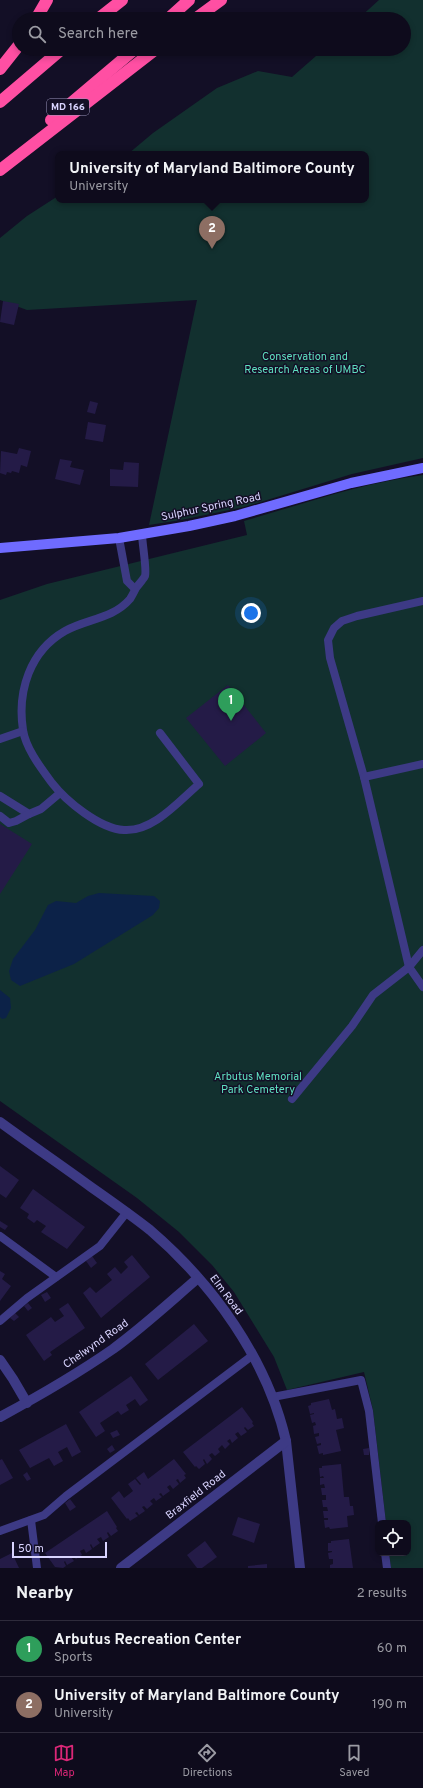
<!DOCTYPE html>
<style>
:root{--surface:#0e0b1c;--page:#1c1929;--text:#f1f3f6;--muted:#9b9ba3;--line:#2e2b3b;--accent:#db2777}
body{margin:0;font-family:Overpass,sans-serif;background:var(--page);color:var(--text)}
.controls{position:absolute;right:12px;bottom:12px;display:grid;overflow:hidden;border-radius:8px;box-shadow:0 2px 6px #0003}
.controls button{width:36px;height:36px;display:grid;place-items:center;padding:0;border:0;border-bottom:1px solid var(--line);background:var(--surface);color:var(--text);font:20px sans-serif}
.scale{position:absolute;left:12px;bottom:10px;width:95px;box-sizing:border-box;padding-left:4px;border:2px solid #d9d4ff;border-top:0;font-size:11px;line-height:14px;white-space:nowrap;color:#d9d4ff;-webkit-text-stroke:3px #130f26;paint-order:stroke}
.you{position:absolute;left:251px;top:613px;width:14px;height:14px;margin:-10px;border:3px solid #fff;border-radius:50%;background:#1a73e8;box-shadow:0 0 0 6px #1a73e833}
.badge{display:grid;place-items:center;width:26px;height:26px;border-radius:50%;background:var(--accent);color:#fff;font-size:13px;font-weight:700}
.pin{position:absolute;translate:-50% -33px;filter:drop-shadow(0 1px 2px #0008)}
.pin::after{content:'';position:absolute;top:21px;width:14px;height:12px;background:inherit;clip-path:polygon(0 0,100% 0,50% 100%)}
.popup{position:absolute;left:55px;top:151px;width:314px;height:52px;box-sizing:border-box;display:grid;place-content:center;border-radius:8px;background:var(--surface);filter:drop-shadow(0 1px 3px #0005);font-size:13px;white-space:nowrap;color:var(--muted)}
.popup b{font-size:15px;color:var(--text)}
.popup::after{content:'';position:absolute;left:50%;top:100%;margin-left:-8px;border:8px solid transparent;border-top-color:var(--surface)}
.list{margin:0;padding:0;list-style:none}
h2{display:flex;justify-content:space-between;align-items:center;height:52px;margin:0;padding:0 16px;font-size:17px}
h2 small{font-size:13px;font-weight:400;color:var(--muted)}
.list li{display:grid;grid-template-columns:26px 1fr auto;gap:12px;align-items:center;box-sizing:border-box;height:56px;padding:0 16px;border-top:1px solid var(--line)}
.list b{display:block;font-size:15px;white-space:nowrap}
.list p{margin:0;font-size:13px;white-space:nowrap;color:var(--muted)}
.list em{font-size:13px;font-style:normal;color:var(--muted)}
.icon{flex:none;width:22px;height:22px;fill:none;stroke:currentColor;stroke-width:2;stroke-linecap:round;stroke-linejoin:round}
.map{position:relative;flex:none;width:423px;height:1568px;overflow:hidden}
.search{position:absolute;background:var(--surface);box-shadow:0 2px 6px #0003;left:12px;right:12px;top:12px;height:44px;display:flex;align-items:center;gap:10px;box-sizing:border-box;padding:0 14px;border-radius:22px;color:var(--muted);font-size:15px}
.sheet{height:164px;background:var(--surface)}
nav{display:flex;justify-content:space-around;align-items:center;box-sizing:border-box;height:56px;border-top:1px solid var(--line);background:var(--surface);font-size:11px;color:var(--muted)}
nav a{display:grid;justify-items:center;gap:2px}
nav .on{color:var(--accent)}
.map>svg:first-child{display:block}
.green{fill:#12302f}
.water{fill:#0c2248}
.building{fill:#241b47}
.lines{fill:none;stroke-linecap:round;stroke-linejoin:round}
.service{stroke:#3d3a85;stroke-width:8}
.minor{stroke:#3d3a85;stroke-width:10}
.secondary{stroke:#6f6bff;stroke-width:10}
.motorway{stroke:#ff4fa3;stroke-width:12}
.labels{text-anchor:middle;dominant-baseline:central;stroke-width:3;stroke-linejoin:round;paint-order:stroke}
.shield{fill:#130f26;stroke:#9e99be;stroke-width:1}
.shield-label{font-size:10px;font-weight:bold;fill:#d9d4ff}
.park-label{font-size:11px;fill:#5fe0c0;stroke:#130f26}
.street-label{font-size:11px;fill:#d9d4ff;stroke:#130f26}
</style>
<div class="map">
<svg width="423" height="1568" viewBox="0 0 423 1568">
<rect width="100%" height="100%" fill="#130f26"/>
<g class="green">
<polygon points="379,0 423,0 423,458 352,474 244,507 181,520 149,525 197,300 27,310 0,300 0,238 27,216 58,196 58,200 366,200 366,154 128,154 153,133 217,88 258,71 292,77 324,49 404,49 404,19 358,19"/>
<path d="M423 475V1568H391L389 1553H408V1523H386L373 1410 364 1372 287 1390 274 1357 234 1292 212 1265 179 1232 137 1198 0 1101V600L47 584 247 535 244 521C303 504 362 483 423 475Z"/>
</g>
<g class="water">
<polygon points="99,893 154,896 160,901 159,908 153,915 74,964 20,986 11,980 9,971 13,959 35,930 48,905 56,901 76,903 88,896"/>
<polygon points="0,990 10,998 11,1008 6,1018 2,1019 0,1017"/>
</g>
<g class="building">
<polygon points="3,301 19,304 14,325 0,322"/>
<polygon points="90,401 98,403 95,414 87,412"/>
<polygon points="88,422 106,425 103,442 85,439"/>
<polygon points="19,448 31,451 27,467 21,465 19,473 12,471 11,473 7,472 6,475 0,473 1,451 17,454"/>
<polygon points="60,459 72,461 70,467 84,470 80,485 55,479"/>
<polygon points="124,462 139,463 138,487 110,486 110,469 123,470"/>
<polygon points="228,685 266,733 225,766 186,718"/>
<polygon points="0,824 32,844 0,894"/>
<polygon points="0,1166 19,1180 6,1198 0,1194"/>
<polygon points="33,1189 85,1227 67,1249 41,1232 46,1226 37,1220 34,1223 27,1218 29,1214 20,1208"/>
<polygon points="0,1221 8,1226 5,1230 0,1227"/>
<polygon points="132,1255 150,1277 101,1318 83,1293 90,1287 96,1293 112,1280 107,1274 115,1267 121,1274 128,1267 124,1262"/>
<polygon points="92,1256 97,1263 91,1268 86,1261"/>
<polygon points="0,1271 5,1274 2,1279 11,1286 0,1301"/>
<polygon points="47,1292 51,1298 45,1302 41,1295"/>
<polygon points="28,1303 32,1308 28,1311 24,1306"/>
<polygon points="68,1303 85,1328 50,1352 52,1355 44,1361 26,1335 51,1317 55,1322 64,1316 59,1309"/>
<polygon points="15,1313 19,1317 14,1321 10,1318"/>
<polygon points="194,1324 208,1341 158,1380 145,1364"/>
<polygon points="131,1376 148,1400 140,1406 135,1399 126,1405 129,1410 121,1415 118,1411 100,1423 105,1431 96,1437 79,1412"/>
<polygon points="329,1399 332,1410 335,1409 337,1419 342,1418 344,1428 336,1430 341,1451 323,1455 323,1453 319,1454 317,1446 321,1445 321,1443 317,1444 315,1437 319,1436 319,1433 314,1434 313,1426 316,1425 315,1422 312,1423 310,1415 314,1414 314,1413 310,1414 308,1406 311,1405 311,1403"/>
<polygon points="242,1407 253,1422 252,1423 254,1426 248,1430 245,1427 244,1428 247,1432 241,1436 238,1432 235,1434 238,1438 232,1443 230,1439 227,1441 230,1444 225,1449 222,1445 218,1449 220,1452 215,1456 212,1453 209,1455 212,1459 207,1464 204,1459 203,1460 205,1464 199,1469 196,1466 195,1467 183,1452"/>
<polygon points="66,1424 81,1452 72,1457 67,1447 58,1452 63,1461 54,1466 49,1458 30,1468 19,1450"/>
<polygon points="117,1430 120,1435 113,1438 110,1433"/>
<polygon points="112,1445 115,1450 110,1453 107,1449"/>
<polygon points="369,1448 369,1455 364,1455 363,1449"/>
<polygon points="2,1459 13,1478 0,1485 0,1460"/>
<polygon points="174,1459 186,1474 184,1475 186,1478 180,1483 178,1479 176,1480 179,1484 173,1489 170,1485 167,1487 170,1491 163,1496 161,1493 159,1494 162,1497 156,1501 154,1498 150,1501 153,1504 147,1509 144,1506 142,1507 145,1511 139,1515 137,1512 135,1513 138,1516 130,1521 128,1518 127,1519 111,1498 119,1491 124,1498 133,1491 128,1484 135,1479 140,1485 141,1484 136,1478 144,1472 148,1479"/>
<polygon points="341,1464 344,1497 349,1497 350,1506 353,1506 354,1515 347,1516 348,1527 330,1529 329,1527 325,1528 324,1520 328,1520 328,1518 324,1518 323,1511 328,1511 327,1507 323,1507 322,1500 326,1500 326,1495 322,1495 321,1488 325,1488 324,1484 320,1485 320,1478 324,1478 323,1476 320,1477 319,1468 322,1468 322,1466"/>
<polygon points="27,1472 31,1479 27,1481 23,1475"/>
<polygon points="70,1499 76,1507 70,1511 65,1503"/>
<polygon points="107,1511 117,1527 116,1528 118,1531 111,1536 108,1532 107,1533 109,1537 103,1541 101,1537 97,1539 100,1543 93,1548 91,1544 90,1545 92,1549 86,1553 84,1549 80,1551 82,1555 76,1559 73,1556 71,1557 74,1561 67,1565 65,1561 64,1562 66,1566 63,1568 55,1567 45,1553"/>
<polygon points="238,1517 260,1524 254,1543 232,1535"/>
<polygon points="349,1539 353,1568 330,1568 330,1565 333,1564 333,1559 329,1559 328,1553 332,1552 332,1551 328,1551 328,1543 331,1543 331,1541"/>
<polygon points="205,1541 217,1557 202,1568 197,1568 187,1555"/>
<polygon points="12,1553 19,1568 0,1568 0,1559"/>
<polygon points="267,1564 267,1568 248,1568 248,1566"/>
</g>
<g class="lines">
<g class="service">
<path d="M142 534C142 542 147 570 145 576 143 580 138 585 136 588 134 592 132 596 130 599 113 619 86 619 65 631 30 651 17 691 23 730 26 749 41 768 52 783 66 801 100 829 124 830 153 832 179 801 199 784L160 733"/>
<polyline points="119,538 127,581 135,589"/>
<polyline points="423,601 357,616 342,621 334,628 328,640 330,658 364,777 409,967 423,987"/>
<polyline points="0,739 23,731"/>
<polyline points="364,777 423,764"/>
<polyline points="0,796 29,814 41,809 60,793"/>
<polyline points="0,816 9,823 16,821 29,814"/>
<polyline points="292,1099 352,1026 373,995 409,967 423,950"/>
<polyline points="0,1236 56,1277"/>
<polyline points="0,1321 27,1298 100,1246 127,1212"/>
<polyline points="273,1397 361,1380 369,1411 382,1523"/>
<polyline points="31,1520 37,1568"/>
<polyline points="0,1531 44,1515 66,1496 253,1355"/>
<polyline points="385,1553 387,1568"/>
</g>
<g class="minor">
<path d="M0 1122C30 1144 61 1165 91 1187 111 1201 131 1215 150 1230 213 1284 267 1359 286 1441L300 1568"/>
<polyline points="0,1360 13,1379 27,1403"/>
<path d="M0 1417C39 1396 77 1374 113 1349 143 1327 170 1302 198 1278"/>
<polyline points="121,1568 286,1441"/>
</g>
<polyline class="secondary" points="0,548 119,538 189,526 235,516 351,483 423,468"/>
<g class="motorway">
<polyline points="36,19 47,0"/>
<polyline points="98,19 122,0"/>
<polyline points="168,19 189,0"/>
<polyline points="195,19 221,0"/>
<polyline points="0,69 19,45"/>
<polyline points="0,102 62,49"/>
<polyline points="51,120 135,49"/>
<polyline points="0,170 156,49"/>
</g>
</g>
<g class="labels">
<rect class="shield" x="47" y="99" width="42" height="16" rx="3"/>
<g class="shield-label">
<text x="68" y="107">MD 166</text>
</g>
<g class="park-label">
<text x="305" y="357">Conservation and<tspan x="305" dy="13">Research Areas of UMBC</tspan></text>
<text x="258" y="1077">Arbutus Memorial<tspan x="258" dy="13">Park Cemetery</tspan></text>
</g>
<g class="street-label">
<text transform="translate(211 507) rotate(-12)">Sulphur Spring Road</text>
<text transform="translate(226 1295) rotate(53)">Elm Road</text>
<text transform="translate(96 1344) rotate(-35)">Chelwynd Road</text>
<text transform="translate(196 1495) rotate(-38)">Braxfield Road</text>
</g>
</g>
</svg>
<div class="controls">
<button><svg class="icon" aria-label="locate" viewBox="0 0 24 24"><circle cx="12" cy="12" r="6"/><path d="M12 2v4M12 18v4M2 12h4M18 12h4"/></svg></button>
</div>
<div class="scale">50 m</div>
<div class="you"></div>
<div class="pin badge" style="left:231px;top:721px;background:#2e9e5b">1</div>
<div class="pin badge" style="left:212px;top:249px;background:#8d6e63">2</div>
<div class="popup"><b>University of Maryland Baltimore County</b>University</div>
<div class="search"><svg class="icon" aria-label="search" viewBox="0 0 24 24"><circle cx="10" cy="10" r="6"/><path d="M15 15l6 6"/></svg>Search here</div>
</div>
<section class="sheet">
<h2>Nearby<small>2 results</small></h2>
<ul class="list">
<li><span class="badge" style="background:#2e9e5b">1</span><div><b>Arbutus Recreation Center</b><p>Sports</p></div><em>60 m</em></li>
<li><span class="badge" style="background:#8d6e63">2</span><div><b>University of Maryland Baltimore County</b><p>University</p></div><em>190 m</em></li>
</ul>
</section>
<nav>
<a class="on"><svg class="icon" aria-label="map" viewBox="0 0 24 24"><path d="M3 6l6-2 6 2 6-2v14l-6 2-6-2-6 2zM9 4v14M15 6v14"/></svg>Map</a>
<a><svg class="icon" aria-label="directions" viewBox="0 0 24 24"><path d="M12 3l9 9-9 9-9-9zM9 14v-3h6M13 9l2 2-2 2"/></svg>Directions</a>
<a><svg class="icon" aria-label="saved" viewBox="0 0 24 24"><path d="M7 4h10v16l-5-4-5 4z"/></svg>Saved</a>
</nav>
